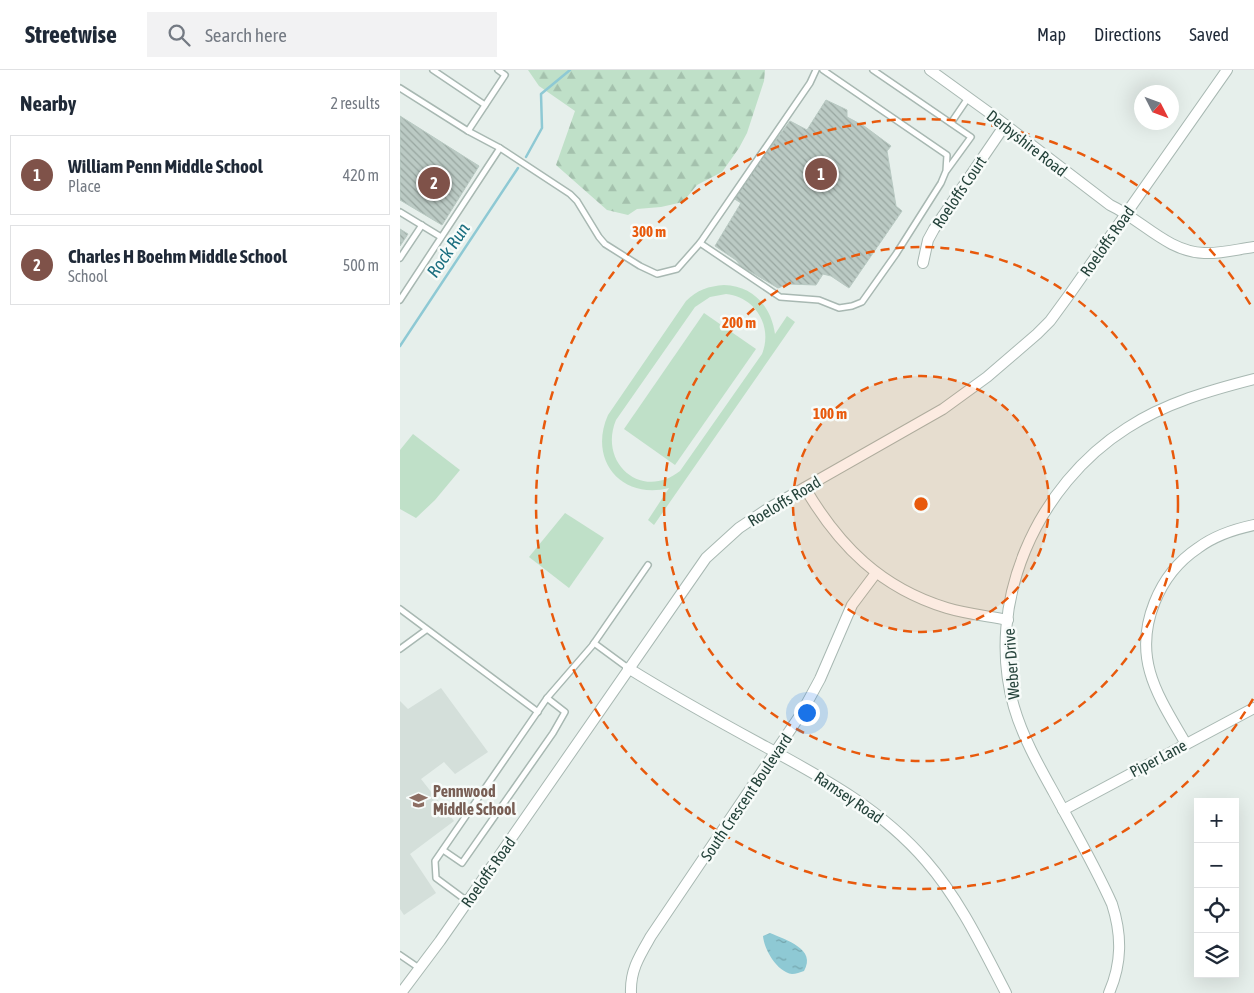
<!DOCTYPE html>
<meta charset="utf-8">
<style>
:root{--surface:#fff;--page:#f2f2f3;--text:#1f2937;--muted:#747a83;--line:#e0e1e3;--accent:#7f5249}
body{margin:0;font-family:"Asap Condensed",sans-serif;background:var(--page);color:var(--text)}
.controls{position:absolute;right:15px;bottom:15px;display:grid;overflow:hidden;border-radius:0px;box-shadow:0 5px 20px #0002}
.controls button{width:45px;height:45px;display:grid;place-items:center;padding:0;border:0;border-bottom:1px solid var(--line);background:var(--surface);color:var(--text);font:25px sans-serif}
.compass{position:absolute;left:734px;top:15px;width:45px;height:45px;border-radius:50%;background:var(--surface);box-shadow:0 5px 20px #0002;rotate:132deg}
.you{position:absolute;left:406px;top:642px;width:18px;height:18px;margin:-12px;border:4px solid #fff;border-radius:50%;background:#1a73e8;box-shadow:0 0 0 8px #1a73e833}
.badge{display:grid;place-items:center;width:32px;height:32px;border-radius:50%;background:var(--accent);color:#fff;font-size:16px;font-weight:700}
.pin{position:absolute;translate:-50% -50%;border:2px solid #fff;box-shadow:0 1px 5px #0006}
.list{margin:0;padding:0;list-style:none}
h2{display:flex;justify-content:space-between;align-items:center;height:65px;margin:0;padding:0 20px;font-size:21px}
h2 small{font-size:16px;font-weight:400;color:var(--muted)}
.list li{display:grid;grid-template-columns:32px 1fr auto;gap:15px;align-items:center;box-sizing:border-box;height:80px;margin:0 10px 10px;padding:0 10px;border:1px solid var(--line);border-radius:0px}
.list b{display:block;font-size:19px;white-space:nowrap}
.list p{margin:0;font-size:16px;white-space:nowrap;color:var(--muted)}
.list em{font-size:16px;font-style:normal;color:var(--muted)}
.icon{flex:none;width:28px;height:28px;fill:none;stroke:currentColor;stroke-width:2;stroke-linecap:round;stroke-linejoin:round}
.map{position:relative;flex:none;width:854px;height:923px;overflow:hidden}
header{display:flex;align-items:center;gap:30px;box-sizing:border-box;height:70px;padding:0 25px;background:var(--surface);border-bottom:1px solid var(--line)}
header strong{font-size:24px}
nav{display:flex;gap:28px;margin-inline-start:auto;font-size:18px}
.search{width:350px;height:45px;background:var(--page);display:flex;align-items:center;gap:12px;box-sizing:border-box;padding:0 18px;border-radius:0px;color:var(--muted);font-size:19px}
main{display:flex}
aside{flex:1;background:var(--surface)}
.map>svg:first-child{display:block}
.built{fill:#d4dfda}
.forest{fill:url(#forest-firs)}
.park{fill:#bfe0c8;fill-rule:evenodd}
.water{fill:url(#water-ripples)}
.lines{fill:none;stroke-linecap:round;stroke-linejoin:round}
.stream{stroke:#8ec9d4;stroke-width:2.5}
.building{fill:url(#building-back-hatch);stroke:#b8c9c2}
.lane-casing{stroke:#a8b8b2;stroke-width:8}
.street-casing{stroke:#a8b8b2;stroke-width:12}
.lane{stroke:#fff;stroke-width:5}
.street{stroke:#fff;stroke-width:10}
.ring{fill:none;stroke:#e8590c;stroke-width:2.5;stroke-dasharray:9 6}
.labels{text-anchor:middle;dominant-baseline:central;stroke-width:5;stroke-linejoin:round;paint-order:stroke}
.street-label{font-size:16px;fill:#24423a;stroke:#f7fbf9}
.education-label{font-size:16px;font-weight:bold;fill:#785e54;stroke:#f7fbf9;text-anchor:start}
.water-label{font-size:18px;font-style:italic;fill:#1c6f80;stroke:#f7fbf9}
.centre{fill:#e8590c;stroke:#f7fbf9;stroke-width:2.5}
.ring-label{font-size:15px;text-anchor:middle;font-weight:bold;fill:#e8590c;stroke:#f7fbf9;stroke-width:5;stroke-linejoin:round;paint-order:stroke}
</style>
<header>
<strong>Streetwise</strong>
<div class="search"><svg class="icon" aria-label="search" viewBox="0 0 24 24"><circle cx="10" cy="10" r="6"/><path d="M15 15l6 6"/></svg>Search here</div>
<nav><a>Map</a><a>Directions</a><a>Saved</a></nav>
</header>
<main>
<aside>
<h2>Nearby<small>2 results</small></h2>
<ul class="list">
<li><span class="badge">1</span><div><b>William Penn Middle School</b><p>Place</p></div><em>420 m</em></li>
<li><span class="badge">2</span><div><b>Charles H Boehm Middle School</b><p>School</p></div><em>500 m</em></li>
</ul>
</aside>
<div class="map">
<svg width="854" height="923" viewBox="0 0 854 923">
<defs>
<pattern id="forest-firs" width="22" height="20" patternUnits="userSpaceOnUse" patternTransform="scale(1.25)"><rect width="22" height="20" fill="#bfe0c8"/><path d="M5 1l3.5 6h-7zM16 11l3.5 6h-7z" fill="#a4c1ad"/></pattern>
<pattern id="water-ripples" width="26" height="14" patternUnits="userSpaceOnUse" patternTransform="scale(1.25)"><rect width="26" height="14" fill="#8ec9d4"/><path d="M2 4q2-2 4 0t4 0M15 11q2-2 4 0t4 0" fill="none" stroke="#74a5ad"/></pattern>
<pattern id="building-back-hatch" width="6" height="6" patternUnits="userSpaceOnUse" patternTransform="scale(1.25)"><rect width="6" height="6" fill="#bbcac4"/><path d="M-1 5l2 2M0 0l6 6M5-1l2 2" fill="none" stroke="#98a6a0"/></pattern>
</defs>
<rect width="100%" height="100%" fill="#e6efeb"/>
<polygon class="built" points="41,618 88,682 55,704 44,692 21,709 54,751 10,784 36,823 4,845 0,839 0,631 8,639"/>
<polygon class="forest" points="128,0 365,0 364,11 347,63 339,78 322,102 297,115 283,132 261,137 237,139 228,145 207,140 156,95 175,41 139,16"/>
<g class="park">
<path d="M324 215C353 216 371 236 375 264L387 246 395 252 254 455 248 450 269 418C221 430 188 390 208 345L286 231C297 220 309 216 324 215ZM326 224C356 227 373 257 362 284L280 401C242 431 198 393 216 350L295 237 310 227Z"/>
<polygon points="304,243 356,279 275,395 224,359"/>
<polygon points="13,364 60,400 35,430 16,448 0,439 0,380"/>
<polygon points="165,443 204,468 169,518 129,487"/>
</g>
<path class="water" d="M370 863C386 870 417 879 404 901 400 902 396 904 392 904 377 902 364 879 363 866Z"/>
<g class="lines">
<g class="stream">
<polyline points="126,87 142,58 141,24 170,0"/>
<polyline points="0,276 118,98"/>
</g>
</g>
<g class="building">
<polygon points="426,30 447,40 447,47 464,56 491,76 487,81 496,136 502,141 449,218 431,206 423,204 416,215 388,214 378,218 341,196 336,190 315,176 341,133 333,128 390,51 407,60"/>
<polygon points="0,46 79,96 42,155 0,130"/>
<polygon points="0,159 8,164 0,176"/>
</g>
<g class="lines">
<defs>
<g id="lane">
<polyline points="33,0 85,35"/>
<polyline points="473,0 571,67 547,100"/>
<polyline points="0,18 68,61 100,78"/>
<polyline points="551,53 568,28"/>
<polyline points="68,61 105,5 98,0"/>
<polyline points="0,142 41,167"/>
<polyline points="300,173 380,227 419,230 439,238 452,236 462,232 496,184 541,113 546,101 547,85 423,0"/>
<polyline points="0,188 22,155"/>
<polyline points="0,230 100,78 170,124 177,131 199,167 205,174 240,196 257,204 277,199 300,173 410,13 416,0"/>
<polyline points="0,539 138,642"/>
<polyline points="194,573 228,598"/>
<polyline points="0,579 26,560"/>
<polyline points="43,780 62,793 153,663 165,642 147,628"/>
<polyline points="67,831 36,808 35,791 147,628 192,576 248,495"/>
<polyline points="0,885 19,898"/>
</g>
<g id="street">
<path d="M530 0 591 44 710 135C742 150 768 182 804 183 821 184 838 179 854 177"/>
<polyline points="523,193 528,170 534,159 605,55"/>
<path d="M405 418C439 476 481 518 547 538 567 544 588 546 608 550"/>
<path d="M228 598C273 626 320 652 366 677 425 709 481 739 526 791 560 830 582 877 606 923"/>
<path d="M786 674C773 651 757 627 750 602 737 556 759 504 798 478 814 466 835 459 854 455"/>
<polyline points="663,740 854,638"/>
<polyline points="1,923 40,871 306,488 339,458 369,438 543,339 587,307 637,264 650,251 669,225 827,0"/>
<path d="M231 923C230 900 240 885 251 866L401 644 420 609 452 535 476 503"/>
<path d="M709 923C722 893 722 865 712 834 695 796 674 760 654 723 639 696 623 668 614 637 584 533 637 415 727 358 765 333 811 320 854 309"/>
</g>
</defs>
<use href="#lane" class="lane-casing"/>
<use href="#street" class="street-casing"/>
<use href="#lane" class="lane"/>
<use href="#street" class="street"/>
</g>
<circle cx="521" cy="434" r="128" fill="#e8590c" fill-opacity=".12"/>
<g class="ring">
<circle cx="521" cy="434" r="128"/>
<circle cx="521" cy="434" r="257"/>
<path d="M853 629A385 385 0 1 1 853 239"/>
</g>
<defs>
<symbol id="school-bare" viewBox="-9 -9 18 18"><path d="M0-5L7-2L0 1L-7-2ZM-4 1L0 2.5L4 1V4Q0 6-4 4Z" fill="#8d6e63" stroke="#f7fbf9" stroke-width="2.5" paint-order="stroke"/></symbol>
</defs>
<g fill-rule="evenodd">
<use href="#school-bare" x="6" y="718" width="25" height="25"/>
</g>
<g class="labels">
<g class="street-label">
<text transform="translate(627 73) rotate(38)">Derbyshire Road</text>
<text transform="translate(559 122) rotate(-56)">Roeloffs Court</text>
<text transform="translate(707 171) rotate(-55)">Roeloffs Road</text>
<text transform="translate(384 431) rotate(-31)">Roeloffs Road</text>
<text transform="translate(611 594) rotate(-94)">Weber Drive</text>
<text transform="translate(758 688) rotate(-28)">Piper Lane</text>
<text transform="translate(346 727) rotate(-56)">South Crescent Boulevard</text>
<text transform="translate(449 727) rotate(34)">Ramsey Road</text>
<text transform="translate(88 802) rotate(-55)">Roeloffs Road</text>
</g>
<g class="education-label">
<text x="33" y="721">Pennwood<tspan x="33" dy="18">Middle School</tspan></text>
</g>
<g class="water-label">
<text transform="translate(48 180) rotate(-56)">Rock Run</text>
</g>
</g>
<circle cx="521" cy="434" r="8" class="centre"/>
<g class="ring-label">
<text x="249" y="167">300 m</text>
<text x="339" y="258">200 m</text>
<text x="430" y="349">100 m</text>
</g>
</svg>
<div class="controls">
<button>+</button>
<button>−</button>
<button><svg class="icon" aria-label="locate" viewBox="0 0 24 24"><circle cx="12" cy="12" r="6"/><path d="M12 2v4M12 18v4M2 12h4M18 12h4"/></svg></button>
<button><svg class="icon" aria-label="layers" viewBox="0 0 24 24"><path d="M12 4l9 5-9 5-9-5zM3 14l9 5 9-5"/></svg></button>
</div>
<svg class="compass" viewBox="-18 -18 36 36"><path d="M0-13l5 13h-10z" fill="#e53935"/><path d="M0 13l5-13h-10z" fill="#747a83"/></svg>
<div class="you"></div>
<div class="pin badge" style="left:421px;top:104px">1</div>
<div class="pin badge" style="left:34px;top:113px">2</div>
</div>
</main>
